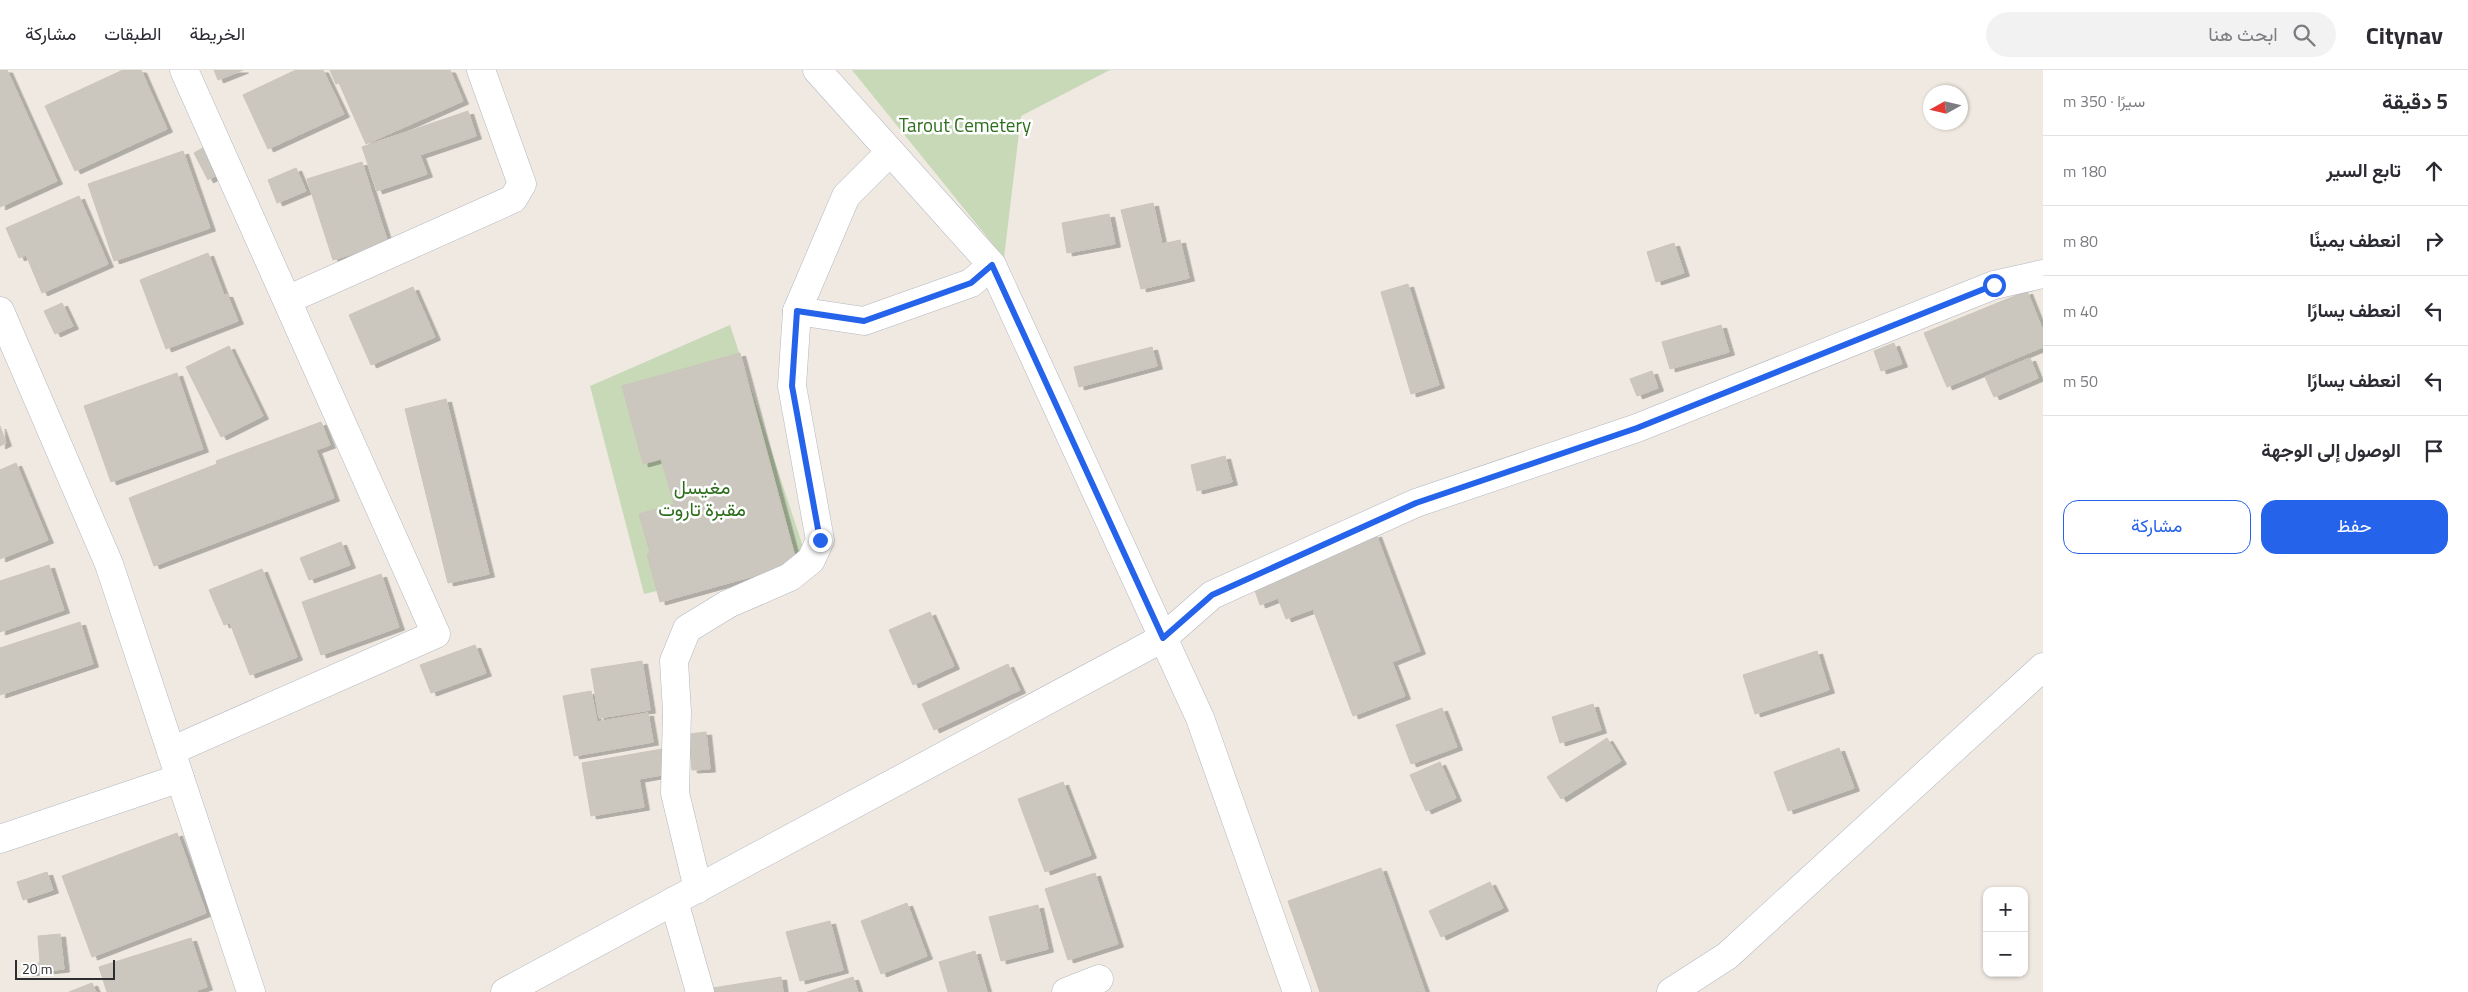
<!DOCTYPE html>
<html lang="ar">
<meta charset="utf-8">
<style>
:root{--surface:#fff;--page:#f2f2f3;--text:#2b2b33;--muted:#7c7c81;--line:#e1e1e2;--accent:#2563eb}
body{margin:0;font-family:"Titillium Web",Vazirmatn,sans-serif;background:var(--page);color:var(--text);direction:rtl}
.controls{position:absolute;right:15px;bottom:15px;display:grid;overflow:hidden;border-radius:10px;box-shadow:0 1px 4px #0004}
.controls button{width:45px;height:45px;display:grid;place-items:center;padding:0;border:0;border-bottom:1px solid var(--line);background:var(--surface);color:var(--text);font:25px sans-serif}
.compass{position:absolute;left:1923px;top:15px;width:45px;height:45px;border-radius:50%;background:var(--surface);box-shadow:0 1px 4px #0004;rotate:262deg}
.scale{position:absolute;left:15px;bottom:12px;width:100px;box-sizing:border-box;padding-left:5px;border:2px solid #2e2e2e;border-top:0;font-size:14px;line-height:18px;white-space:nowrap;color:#2e2e2e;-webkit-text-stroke:4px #fff;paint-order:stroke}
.stop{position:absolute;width:15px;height:15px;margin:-11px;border:4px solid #2563eb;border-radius:50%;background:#fff}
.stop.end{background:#2563eb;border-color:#fff;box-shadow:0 1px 5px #0008}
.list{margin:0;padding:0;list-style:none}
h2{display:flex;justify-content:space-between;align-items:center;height:65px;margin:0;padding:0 20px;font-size:21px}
h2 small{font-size:16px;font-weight:400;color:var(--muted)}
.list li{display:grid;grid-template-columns:32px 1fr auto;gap:15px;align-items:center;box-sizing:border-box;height:70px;padding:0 20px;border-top:1px solid var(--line)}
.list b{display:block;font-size:19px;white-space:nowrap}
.list em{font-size:16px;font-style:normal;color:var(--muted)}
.actions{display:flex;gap:10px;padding:15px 20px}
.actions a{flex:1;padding:11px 0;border:1px solid var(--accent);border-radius:15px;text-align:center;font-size:18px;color:var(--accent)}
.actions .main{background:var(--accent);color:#fff}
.icon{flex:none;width:28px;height:28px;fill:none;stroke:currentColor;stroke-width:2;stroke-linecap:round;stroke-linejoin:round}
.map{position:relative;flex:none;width:2043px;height:922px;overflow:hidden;direction:ltr}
header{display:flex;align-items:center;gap:30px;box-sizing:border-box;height:70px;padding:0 25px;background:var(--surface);border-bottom:1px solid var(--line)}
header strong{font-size:24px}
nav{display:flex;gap:28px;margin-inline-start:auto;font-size:18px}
.search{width:350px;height:45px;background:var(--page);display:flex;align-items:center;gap:12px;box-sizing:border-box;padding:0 18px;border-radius:28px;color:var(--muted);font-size:19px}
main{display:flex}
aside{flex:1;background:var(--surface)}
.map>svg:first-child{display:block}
.cemetery{fill:#c8d9b8}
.building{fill:#cbc7bf;stroke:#cbc5ba;filter:url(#shadow)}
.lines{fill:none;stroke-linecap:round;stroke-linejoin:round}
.minor-casing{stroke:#b4b7c1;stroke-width:29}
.minor{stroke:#fff;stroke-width:28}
.route{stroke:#2563eb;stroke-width:6}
.labels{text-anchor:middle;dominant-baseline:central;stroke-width:5;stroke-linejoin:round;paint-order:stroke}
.park-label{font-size:19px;fill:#2c6e1b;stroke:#fff}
</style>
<header>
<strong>Citynav</strong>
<div class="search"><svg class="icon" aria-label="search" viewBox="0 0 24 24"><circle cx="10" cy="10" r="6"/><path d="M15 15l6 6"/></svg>ابحث هنا</div>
<nav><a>الخريطة</a><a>الطبقات</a><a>مشاركة</a></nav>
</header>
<main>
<aside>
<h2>5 دقيقة<small>سيرًا · 350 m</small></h2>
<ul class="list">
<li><svg class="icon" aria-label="ahead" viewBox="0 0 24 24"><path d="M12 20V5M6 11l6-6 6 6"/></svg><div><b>تابع السير</b></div><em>180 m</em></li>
<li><svg class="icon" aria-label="right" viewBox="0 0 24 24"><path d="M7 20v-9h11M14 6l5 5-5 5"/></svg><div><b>انعطف يمينًا</b></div><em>80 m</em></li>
<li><svg class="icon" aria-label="left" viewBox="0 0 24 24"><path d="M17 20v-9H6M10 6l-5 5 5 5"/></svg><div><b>انعطف يسارًا</b></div><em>40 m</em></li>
<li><svg class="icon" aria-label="left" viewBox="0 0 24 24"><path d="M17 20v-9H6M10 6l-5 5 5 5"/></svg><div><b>انعطف يسارًا</b></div><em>50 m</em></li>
<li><svg class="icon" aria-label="arrive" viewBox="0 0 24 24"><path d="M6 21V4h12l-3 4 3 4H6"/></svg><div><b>الوصول إلى الوجهة</b></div></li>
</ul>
<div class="actions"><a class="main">حفظ</a><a>مشاركة</a></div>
</aside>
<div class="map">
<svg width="2043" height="922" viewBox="0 0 2043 922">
<defs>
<filter id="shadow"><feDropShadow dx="5.5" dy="3" stdDeviation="0" flood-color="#0004"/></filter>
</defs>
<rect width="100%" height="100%" fill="#efe9e1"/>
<g class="cemetery">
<polygon points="852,0 1110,0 1021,46 1004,188"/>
<polygon points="730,255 806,486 644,524 590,316"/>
</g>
<g class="building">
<polygon points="0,0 7,0 57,111 0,137"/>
<polygon points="123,0 141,0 167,59 75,101 45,36"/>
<polygon points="214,0 243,0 218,10"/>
<polygon points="296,0 323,0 344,44 268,79 243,25"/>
<polygon points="330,0 450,0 463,31 366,74 339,13 336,14"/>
<polygon points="468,41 476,66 420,85 427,104 377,121 362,77"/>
<polygon points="208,75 222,102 208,110 194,83"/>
<polygon points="183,81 210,158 114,191 88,114"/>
<polygon points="362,92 388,173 333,190 307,109"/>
<polygon points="296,98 306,121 277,133 268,110"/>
<polygon points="79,126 108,194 42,223 26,185 19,188 6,158"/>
<polygon points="1153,133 1162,174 1180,170 1189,208 1141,219 1121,140"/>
<polygon points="1109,144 1115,174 1067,183 1062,153"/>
<polygon points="1674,173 1684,203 1656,212 1647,182"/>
<polygon points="208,183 224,225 227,224 238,251 166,279 140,210"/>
<polygon points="1408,214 1439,315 1411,324 1381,222"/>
<polygon points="413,217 435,267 371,295 349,245"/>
<polygon points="2027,221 2043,261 2043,277 1947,317 1924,263"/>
<polygon points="62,233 73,256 55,264 44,241"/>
<polygon points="1721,255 1729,282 1670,299 1662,272"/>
<polygon points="1894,273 1902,294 1881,301 1874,281"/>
<polygon points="229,276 263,346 221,367 186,297"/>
<polygon points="1152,277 1157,296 1079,317 1074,297"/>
<polygon points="740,283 797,494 660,532 647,484 650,483 639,444 674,434 661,389 643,394 622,316"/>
<polygon points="2030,288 2038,308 1994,327 1985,307"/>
<polygon points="1652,301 1658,318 1637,326 1630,309"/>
<polygon points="177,303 203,379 111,412 84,336"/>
<polygon points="446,329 489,504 448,513 405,339"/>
<polygon points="321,352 330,375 316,380 334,428 154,496 129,428 217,394 216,391"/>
<polygon points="0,356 6,373 0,376"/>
<polygon points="1225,386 1232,412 1197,421 1191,395"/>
<polygon points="16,393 48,470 0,489 0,400"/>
<polygon points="1376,464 1420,581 1392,592 1405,626 1353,646 1313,539 1286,549 1278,528 1260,535 1252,512"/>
<polygon points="341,472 350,495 309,510 300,488"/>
<polygon points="49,495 64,540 0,562 0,511"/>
<polygon points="262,499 297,587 250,605 230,553 224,555 209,520"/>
<polygon points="381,504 399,557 321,585 302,532"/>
<polygon points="930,542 954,596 913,615 889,560"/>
<polygon points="80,552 93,594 0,625 0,578"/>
<polygon points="475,575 486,603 431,623 420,595"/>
<polygon points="1817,581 1829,620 1755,644 1743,605"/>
<polygon points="642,591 650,640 599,648 591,599"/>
<polygon points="1008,594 1020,620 934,660 922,634"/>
<polygon points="591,621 597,652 648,643 653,672 574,686 563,626"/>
<polygon points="1593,634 1601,660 1560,673 1552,647"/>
<polygon points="1442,638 1457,677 1411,694 1396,655"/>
<polygon points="706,662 710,699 692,700 689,664"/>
<polygon points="1607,668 1621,691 1561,729 1547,707"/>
<polygon points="1839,678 1854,718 1788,741 1774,702"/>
<polygon points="662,679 667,704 639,709 644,737 591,746 582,693"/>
<polygon points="1440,692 1456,728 1426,741 1410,705"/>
<polygon points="1063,712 1091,785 1045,802 1018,729"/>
<polygon points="177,763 206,843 92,887 62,806"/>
<polygon points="1381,798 1425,922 1320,922 1288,831"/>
<polygon points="47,802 53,820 23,830 17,812"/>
<polygon points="1095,803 1118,874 1068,890 1045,819"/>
<polygon points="1490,812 1503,838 1441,867 1429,841"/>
<polygon points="907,833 927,886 881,904 861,851"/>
<polygon points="1038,835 1048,879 1001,891 989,847"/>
<polygon points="830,851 843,900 800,911 786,862"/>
<polygon points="60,864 64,899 27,903 26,894 40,893 38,866"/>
<polygon points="191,868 207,917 197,920 197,922 107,922 99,897"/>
<polygon points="975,881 987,922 948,922 939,892"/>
<polygon points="781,907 783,922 714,922 713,918"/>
<polygon points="853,907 858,922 807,922"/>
<polygon points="92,913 96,922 69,922"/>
</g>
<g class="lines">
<defs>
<g id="minor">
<polyline points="817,0 992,195 1200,648 1297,922"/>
<polyline points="287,230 513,129 522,114 481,0"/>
<polyline points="0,241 109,494 251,922"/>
<polyline points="797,241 864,251 971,213 992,195"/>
<polyline points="171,681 436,564 184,0"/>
<polyline points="0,769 180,708"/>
<polyline points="698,819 675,723 677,642 674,591 687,559 728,534 790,507 811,490 820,470 792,316 797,241 846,126 890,82"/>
<polyline points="674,831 700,922"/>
<polyline points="505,922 1163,568 1212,525 1416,433 1637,358 1994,215 2043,204"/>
<polyline points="1066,922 1099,909"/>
<polyline points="1671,922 1727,886 2043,597"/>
</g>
</defs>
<use href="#minor" class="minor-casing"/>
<use href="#minor" class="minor"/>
</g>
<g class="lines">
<polyline class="route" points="820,470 792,316 797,241 864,251 971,213 992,195 1163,568 1212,525 1416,433 1637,358 1994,215"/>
</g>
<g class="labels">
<g class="park-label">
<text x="965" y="54">Tarout Cemetery</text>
<text x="702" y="416">مغيسل<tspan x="702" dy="22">مقبرة تاروت</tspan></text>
</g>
</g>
</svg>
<div class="controls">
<button>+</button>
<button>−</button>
</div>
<svg class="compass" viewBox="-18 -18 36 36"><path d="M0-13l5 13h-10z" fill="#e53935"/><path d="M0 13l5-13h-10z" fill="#7c7c81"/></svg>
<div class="scale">20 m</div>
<div class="stop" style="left:1994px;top:215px"></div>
<div class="stop end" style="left:820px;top:470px"></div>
</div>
</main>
